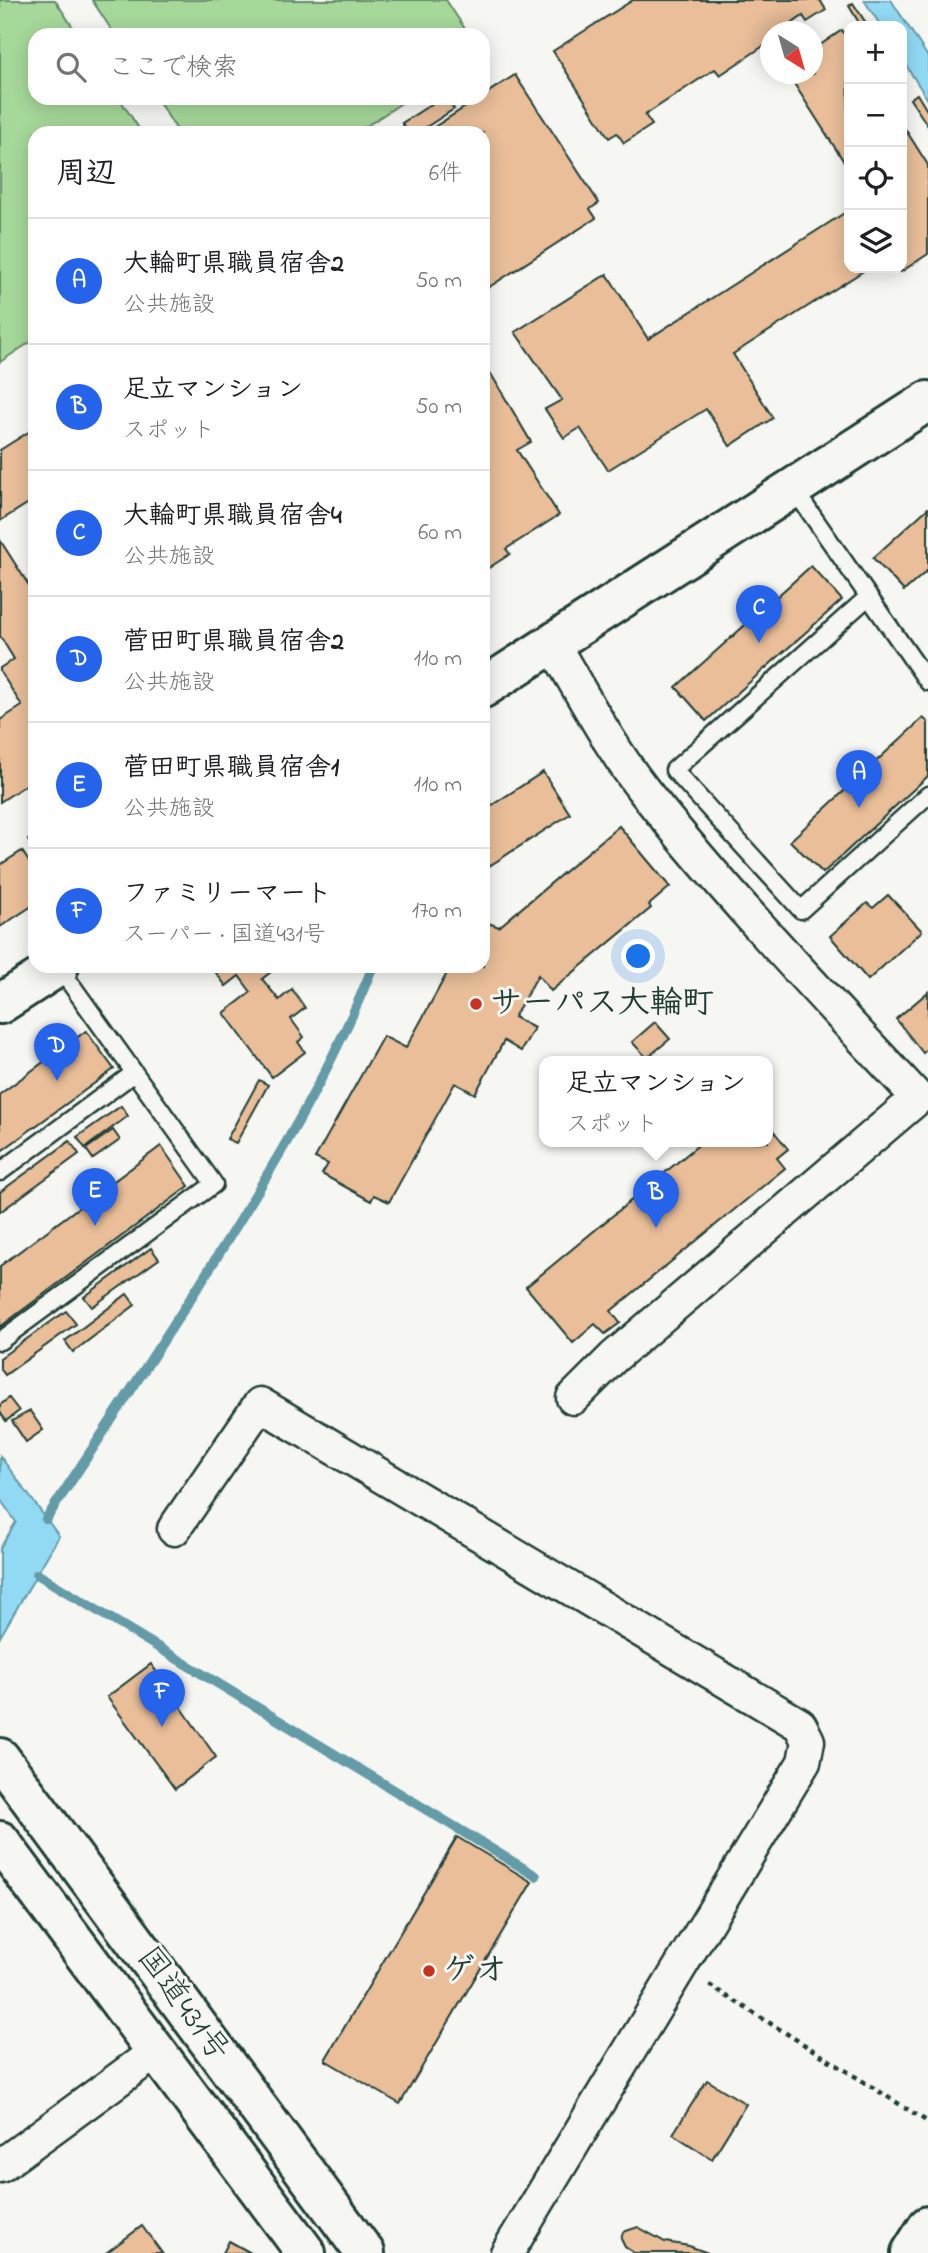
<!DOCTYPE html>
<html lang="ja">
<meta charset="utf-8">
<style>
:root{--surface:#fff;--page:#f2f2f2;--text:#202124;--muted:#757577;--line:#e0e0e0;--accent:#2563eb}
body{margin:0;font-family:"Indie Flower","Klee One",sans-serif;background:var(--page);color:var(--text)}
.controls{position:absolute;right:21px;top:21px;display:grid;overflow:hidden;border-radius:14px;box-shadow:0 4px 18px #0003}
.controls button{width:63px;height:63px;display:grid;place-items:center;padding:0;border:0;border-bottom:2px solid var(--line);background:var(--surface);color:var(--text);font:35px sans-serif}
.compass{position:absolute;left:760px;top:21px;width:63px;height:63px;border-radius:50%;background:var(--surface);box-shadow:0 4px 18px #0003;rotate:143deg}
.you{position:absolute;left:639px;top:957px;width:24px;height:24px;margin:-18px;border:5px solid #fff;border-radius:50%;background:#1a73e8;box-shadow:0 0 0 10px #1a73e833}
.badge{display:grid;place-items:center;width:46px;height:46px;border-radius:50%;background:var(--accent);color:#fff;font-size:23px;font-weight:700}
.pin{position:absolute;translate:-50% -58px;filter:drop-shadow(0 2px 4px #0008)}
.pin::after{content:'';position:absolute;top:37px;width:24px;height:21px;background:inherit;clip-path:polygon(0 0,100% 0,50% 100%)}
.popup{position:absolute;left:539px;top:1056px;width:234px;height:91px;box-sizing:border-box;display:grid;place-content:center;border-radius:14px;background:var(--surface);filter:drop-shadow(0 2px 5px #0005);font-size:23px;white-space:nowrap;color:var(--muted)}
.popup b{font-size:26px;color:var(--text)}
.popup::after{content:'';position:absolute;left:50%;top:100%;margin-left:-14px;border:14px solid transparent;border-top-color:var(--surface)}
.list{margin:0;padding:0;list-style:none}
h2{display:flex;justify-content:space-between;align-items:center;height:91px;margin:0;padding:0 28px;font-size:30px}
h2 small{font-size:23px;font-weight:400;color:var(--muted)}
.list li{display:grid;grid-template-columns:46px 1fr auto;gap:21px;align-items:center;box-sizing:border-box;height:126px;padding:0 28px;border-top:2px solid var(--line)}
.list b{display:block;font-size:26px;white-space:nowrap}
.list p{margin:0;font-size:23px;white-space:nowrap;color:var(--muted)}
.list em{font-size:23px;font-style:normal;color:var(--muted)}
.icon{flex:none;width:38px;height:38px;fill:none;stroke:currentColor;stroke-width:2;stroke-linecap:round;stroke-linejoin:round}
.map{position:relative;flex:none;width:928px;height:2253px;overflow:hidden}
.search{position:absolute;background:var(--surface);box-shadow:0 4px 18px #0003;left:28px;top:28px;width:462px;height:77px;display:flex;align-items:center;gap:18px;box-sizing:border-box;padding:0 24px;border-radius:21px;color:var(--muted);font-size:26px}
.panel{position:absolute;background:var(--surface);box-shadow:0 4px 18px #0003;left:28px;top:126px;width:462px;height:847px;border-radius:21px}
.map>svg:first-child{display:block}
.green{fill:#a6d89a;stroke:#628a67;stroke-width:2}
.water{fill:#92daf4;stroke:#649ba7;stroke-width:2}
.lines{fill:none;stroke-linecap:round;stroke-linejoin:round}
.stream{stroke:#649ba7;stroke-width:10}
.building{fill:#e9be99;stroke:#1f3d34;stroke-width:2}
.lane-casing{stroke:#1f3d34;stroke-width:21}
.street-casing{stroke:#1f3d34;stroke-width:37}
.secondary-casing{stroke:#1f3d34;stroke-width:44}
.highway-casing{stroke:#1f3d34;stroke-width:44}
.path{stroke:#1f3d34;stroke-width:4.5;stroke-dasharray:5 5;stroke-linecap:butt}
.lane{stroke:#f6f6f2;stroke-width:16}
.street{stroke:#f6f6f2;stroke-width:32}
.secondary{stroke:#f6f6f2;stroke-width:38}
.highway{stroke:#f6f6f2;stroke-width:38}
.poi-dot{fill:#c8321e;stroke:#f6f6f2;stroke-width:2.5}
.labels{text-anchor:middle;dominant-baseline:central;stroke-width:6;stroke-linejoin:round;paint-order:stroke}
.poi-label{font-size:32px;font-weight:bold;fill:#1f3d34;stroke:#f6f6f2;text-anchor:start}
.street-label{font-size:32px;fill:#1f3d34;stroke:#f6f6f2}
</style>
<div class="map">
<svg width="928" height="2253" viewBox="0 0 928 2253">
<rect width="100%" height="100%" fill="#f6f6f2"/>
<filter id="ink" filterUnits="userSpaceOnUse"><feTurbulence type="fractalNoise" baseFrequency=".0143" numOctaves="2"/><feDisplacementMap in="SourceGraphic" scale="14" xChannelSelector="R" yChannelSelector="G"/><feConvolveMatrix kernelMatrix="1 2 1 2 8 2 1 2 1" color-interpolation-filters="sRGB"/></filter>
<g filter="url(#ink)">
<g class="green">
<polygon points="0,0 55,0 78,35 35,35 35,98 119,98 142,133 35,133 35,339 0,362"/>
<polygon points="92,0 446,0 469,35 115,35"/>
<polygon points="156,98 409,98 356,133 179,133"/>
</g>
<g class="water">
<polygon points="864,0 891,0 928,57 928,100 902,59 902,26 881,26"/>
<polygon points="0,1456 59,1536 0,1637 0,1548 16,1522 0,1499"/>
</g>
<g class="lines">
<g class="stream">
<path d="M46 1519C103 1433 160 1347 215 1260 274 1166 332 1070 373 966"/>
<polyline points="37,1574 536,1876"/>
</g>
</g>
<g class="building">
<polygon points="633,0 820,0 826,10 807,22 803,16 780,32 771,32 771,52 765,45 720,75 715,69 645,115 652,125 624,143 617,133 609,138 553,51"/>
<polygon points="853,3 868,26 861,26 849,6"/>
<polygon points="842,30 849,41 848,168 788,74 813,74 813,50"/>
<polygon points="515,75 599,203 590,209 596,218 483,291 483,133 425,133"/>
<polygon points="917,94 928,112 928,126 910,99"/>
<polygon points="441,98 446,98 454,109 417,133 409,133 402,123"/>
<polygon points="902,124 928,165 928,254 901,272 898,268 902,268"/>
<polygon points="849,210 849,268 868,268 733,354 773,418 730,446 706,409 608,470 580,428 564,438 545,409 562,400 515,332 607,274 648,339"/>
<polygon points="491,374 531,442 517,450 559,515 506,549 510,554 484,571 483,379"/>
<polygon points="35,428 35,499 0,521 0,450"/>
<polygon points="928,508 928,570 904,591 873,558"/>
<polygon points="0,540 35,595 35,779 0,802 0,720 22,706 0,671 0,668 14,659 0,636"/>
<polygon points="811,566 842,600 706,721 676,687"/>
<polygon points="923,718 928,722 928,776 823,873 790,841"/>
<polygon points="543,772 570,814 483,870 483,811"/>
<polygon points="619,826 670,887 649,905 651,908 551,991 538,975 514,1017 534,1028 521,1051 504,1041 475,1094 455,1083 389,1202 374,1195 371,1201 322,1174 328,1164 315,1158 383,1036 406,1048 451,966 483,966 483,921 499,927"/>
<polygon points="35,835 35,851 28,840"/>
<polygon points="22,851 35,871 35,904 0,927 0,865"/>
<polygon points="888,895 922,931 868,980 830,936 867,903 873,908"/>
<polygon points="211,966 268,966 272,971 262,979 279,1000 292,989 305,1008 291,1019 304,1037 298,1042 305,1052 272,1077 224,1013 251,992 239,976 226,986"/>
<polygon points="928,992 928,1048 923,1053 896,1019"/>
<polygon points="655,1022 670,1039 647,1058 632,1042"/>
<polygon points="86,1031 114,1069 0,1152 0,1094"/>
<polygon points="259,1080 268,1085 236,1143 227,1139"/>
<polygon points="121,1106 128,1116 85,1148 77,1137"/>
<polygon points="772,1129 788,1149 777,1158 785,1168 611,1311 620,1323 605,1334 595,1324 573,1343 526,1287 702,1142 768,1142 768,1132"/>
<polygon points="113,1130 120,1140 93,1159 86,1149"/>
<polygon points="70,1141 79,1154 0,1212 0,1192"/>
<polygon points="161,1146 189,1186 0,1327 0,1266"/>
<polygon points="151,1248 159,1259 92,1307 84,1297"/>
<polygon points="127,1294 135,1305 73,1352 65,1341"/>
<polygon points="66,1311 76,1324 5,1375 0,1368 0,1358"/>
<polygon points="9,1398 19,1411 6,1421 0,1412 0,1405"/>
<polygon points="30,1411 43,1430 26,1442 12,1421"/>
<polygon points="151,1664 216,1757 175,1789 107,1697"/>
<polygon points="457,1837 532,1882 400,2104 325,2060"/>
<polygon points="707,2080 746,2104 712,2159 673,2134"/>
<polygon points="142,2226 162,2253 106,2253"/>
<polygon points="638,2227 665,2242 689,2246 708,2253 634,2253 625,2247 621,2239 623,2232"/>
<polygon points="229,2241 251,2253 223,2253"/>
</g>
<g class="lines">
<defs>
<g id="lane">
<polyline points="793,488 928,682"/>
<polyline points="868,597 674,770 801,910 928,795"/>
<polyline points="0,1172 134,1073"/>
<polyline points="0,1341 214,1184 58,966"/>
</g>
<g id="street">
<path d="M552 643C582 693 609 746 645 792 730 899 825 998 918 1098L614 1357 573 1398"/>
<polyline points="174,1529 260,1404 800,1725 808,1741 804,1762 507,2253"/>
<polyline points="0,2166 157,2051"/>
</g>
<g id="secondary">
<polyline points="483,688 928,401"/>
<polyline points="0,1004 59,966"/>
</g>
<g id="highway">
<polyline points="0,1758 365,2253"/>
<polyline points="0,1841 306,2253"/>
<polyline points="911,2253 928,2226"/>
</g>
</defs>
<use href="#lane" class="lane-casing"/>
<use href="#street" class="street-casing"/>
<use href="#secondary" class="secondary-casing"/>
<use href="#highway" class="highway-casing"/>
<polyline class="path" points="709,1985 928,2122"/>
<use href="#lane" class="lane"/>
<use href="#street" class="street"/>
<use href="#secondary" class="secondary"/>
<use href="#highway" class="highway"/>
</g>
</g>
<g class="poi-dot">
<circle cx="476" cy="1004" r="7"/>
<circle cx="429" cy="1971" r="7"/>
</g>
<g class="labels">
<g class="poi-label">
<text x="490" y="1004">サーパス大輪町</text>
<text x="443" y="1971">ゲオ</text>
</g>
<g class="street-label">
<text transform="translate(182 2005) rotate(54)">国道431号</text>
</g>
</g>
</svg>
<div class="controls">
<button>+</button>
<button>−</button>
<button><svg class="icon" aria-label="locate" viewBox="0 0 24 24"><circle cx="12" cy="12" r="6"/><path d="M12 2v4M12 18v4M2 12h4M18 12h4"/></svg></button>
<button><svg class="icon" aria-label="layers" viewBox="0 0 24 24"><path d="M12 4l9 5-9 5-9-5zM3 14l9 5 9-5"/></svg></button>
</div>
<svg class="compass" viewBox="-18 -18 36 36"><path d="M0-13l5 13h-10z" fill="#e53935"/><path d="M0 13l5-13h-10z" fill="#757577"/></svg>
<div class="you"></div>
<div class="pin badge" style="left:859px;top:808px">A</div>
<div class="pin badge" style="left:656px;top:1228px">B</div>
<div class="popup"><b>足立マンション</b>スポット</div>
<div class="pin badge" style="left:759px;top:643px">C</div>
<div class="pin badge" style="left:57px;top:1081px">D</div>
<div class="pin badge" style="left:95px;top:1226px">E</div>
<div class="pin badge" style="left:162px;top:1727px">F</div>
<div class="search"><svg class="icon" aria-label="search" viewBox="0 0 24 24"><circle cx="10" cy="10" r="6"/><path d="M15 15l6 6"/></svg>ここで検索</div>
<section class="panel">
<h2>周辺<small>6件</small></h2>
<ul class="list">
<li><span class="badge">A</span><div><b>大輪町県職員宿舎2</b><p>公共施設</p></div><em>50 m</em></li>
<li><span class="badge">B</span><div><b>足立マンション</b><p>スポット</p></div><em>50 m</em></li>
<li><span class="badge">C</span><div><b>大輪町県職員宿舎4</b><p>公共施設</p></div><em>60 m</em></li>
<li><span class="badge">D</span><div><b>菅田町県職員宿舎2</b><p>公共施設</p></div><em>110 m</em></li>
<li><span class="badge">E</span><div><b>菅田町県職員宿舎1</b><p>公共施設</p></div><em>110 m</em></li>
<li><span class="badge">F</span><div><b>ファミリーマート</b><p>スーパー · 国道431号</p></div><em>170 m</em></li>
</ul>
</section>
</div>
